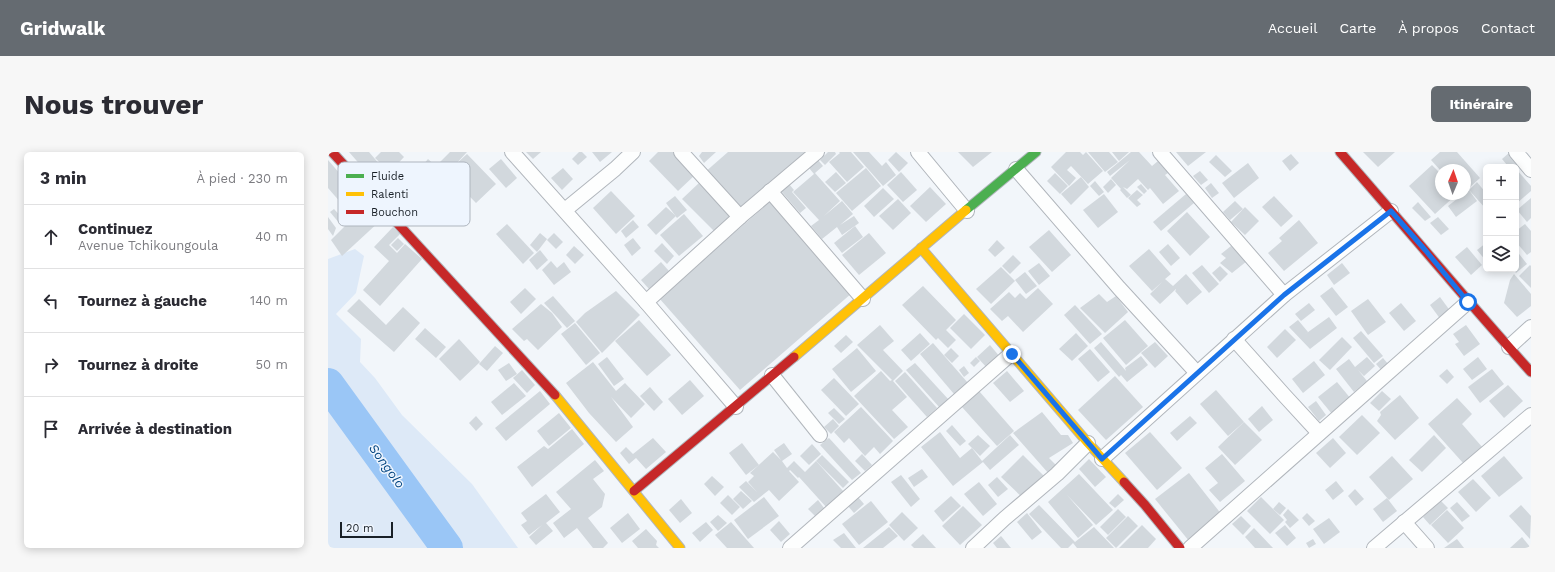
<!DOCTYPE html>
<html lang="fr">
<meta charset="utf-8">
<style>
:root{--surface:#fff;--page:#f7f7f7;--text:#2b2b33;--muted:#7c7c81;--line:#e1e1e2;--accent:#656b71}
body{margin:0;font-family:"Work Sans",sans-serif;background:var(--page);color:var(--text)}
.controls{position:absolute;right:12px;top:12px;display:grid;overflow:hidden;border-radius:6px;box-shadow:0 2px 10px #0003}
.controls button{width:36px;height:36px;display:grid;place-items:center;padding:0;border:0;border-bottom:1px solid var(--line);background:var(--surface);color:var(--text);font:20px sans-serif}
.compass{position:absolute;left:1107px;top:12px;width:36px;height:36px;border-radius:50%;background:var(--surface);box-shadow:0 2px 10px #0003;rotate:2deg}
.scale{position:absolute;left:12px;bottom:10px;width:53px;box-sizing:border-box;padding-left:4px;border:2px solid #192027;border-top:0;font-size:11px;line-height:14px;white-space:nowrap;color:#192027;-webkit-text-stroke:3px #eef5fe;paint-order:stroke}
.stop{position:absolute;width:12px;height:12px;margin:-9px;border:3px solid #1a73e8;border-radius:50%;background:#fff}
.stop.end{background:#1a73e8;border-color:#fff;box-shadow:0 1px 4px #0008}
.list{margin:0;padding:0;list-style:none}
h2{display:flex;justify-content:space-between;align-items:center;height:52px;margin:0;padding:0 16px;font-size:17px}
h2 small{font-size:13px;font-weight:400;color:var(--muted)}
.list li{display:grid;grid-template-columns:26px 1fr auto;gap:12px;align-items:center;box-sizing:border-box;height:64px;padding:0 16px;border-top:1px solid var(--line)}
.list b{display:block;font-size:15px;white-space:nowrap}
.list p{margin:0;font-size:13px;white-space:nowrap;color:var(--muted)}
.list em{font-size:13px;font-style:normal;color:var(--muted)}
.icon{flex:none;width:22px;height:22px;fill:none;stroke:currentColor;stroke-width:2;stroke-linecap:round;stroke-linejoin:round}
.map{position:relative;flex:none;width:1203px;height:396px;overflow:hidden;border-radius:6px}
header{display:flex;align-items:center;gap:24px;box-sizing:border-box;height:56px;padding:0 20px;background:var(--accent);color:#fff}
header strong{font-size:19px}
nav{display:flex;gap:22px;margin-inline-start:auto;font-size:14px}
.intro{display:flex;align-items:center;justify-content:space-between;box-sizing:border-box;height:96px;padding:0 24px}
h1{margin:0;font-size:28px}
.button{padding:10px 18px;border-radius:6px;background:var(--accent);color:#fff;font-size:14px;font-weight:700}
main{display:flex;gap:24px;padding:0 24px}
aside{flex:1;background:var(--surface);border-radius:6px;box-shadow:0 2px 10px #0003}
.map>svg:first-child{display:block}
.green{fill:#dde9f7}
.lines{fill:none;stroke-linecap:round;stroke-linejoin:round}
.river{stroke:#9ac6f6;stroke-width:32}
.building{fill:#d2d8dd}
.street-casing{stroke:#b1b6bc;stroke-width:16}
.fast-casing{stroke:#b1b6bc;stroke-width:11}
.slow-casing{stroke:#b1b6bc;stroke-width:11}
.jam-casing{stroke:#b1b6bc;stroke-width:11}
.street{stroke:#fdfefe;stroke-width:14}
.fast{stroke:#4caf50;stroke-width:9}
.slow{stroke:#ffc107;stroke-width:9}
.jam{stroke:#c62828;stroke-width:9}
.route{stroke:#1a73e8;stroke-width:5}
.labels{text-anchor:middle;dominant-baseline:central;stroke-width:3;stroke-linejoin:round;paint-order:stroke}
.water-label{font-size:13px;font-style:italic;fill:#004480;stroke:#eef5fe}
.key{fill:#eef5fe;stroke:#aeb5be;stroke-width:1}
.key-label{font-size:11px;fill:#192027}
</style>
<header>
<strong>Gridwalk</strong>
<nav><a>Accueil</a><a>Carte</a><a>À propos</a><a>Contact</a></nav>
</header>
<div class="intro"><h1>Nous trouver</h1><a class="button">Itinéraire</a></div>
<main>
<aside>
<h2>3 min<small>À pied · 230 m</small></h2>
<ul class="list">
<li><svg class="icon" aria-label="ahead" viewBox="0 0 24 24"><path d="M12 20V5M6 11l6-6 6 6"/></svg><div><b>Continuez</b><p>Avenue Tchikoungoula</p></div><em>40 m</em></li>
<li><svg class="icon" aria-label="left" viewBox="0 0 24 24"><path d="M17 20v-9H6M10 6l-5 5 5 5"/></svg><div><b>Tournez à gauche</b></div><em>140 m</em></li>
<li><svg class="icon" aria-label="right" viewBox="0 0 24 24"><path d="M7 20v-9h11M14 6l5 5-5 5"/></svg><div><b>Tournez à droite</b></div><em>50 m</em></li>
<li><svg class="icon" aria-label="arrive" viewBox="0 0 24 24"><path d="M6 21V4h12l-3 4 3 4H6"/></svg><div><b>Arrivée à destination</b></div></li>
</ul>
</aside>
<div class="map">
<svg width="1203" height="396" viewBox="0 0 1203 396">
<rect width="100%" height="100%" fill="#f2f6fa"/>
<polygon class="green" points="27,97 36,104 28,141 8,162 33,187 32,210 47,226 74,263 144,332 190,396 128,396 114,366 73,321 27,259 24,278 44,306 58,319 112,396 0,396 0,107"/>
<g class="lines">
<polyline class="river" points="0,232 119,396"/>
</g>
<g class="building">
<polygon points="21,0 41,0 53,14 42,24"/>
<polygon points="53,0 71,0 76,5 62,20 47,6"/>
<polygon points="122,0 139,0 127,13 139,2 168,32 148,51 110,12"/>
<polygon points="198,0 213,0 205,7"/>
<polygon points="251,0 254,0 259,5 250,13 244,7"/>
<polygon points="264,0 284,0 272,10"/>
<polygon points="330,0 345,0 367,23 350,39 321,9"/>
<polygon points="374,0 388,0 376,11 371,4"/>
<polygon points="400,0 478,0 411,59 376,21"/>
<polygon points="500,0 507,0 508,2 497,13 492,8"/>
<polygon points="511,0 523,0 536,15 519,30 501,10 512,1"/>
<polygon points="525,0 541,0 554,14 558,10 568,23 555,34"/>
<polygon points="568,0 580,11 571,20 560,8"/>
<polygon points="630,0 664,0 645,15"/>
<polygon points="738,0 752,0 755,3 758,0 775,19 760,32 743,14 739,18 748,26 741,34 723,15"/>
<polygon points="760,0 781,0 790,10 777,20"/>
<polygon points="784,0 801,0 791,9"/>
<polygon points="803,0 811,0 824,14 830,9 840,21 837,23 851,39 835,52 822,36 820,38 810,27 799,37 795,35 803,43 799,46 792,38 793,37 783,26 802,8 782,24 779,20"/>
<polygon points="848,0 878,0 860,14"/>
<polygon points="1035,0 1067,0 1050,15"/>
<polygon points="1112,0 1129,0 1152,26 1140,37 1139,36 1140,37 1137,40 1137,18 1113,18 1113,19 1103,8"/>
<polygon points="1182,0 1192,10 1187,15 1176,15 1179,13 1174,7"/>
<polygon points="963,2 971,11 962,19 954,9"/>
<polygon points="888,3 904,19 897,25 881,10"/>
<polygon points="100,7 111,17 94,37 83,27"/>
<polygon points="173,7 189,26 178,36 161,17"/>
<polygon points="0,8 27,39 13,51 0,36"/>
<polygon points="490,8 495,14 487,21 512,49 496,64 514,49 525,62 512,73 526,64 531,71 514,83 509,75 494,87 483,74 491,68 465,40 486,22 481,16"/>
<polygon points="920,11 931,26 906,46 894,31"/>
<polygon points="1104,13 1113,22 1113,42 1129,42 1107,62 1081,34"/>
<polygon points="235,16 245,27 234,38 223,26"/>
<polygon points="538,16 553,34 524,59 508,41"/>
<polygon points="1188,17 1203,34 1203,39 1188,52"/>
<polygon points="872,19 880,28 873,33 865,24"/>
<polygon points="508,20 518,31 507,40 497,30"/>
<polygon points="573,20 589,38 575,50 559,33"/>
<polygon points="727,21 740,34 732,42 719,29"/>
<polygon points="753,25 761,35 743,53 733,42"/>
<polygon points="783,27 788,33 780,41 775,35"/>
<polygon points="767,29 776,40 771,44 762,34"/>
<polygon points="372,30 405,64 387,80 354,47"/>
<polygon points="1149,30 1158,41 1158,57 1141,38"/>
<polygon points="883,31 891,41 884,46 877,36"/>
<polygon points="461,32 466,38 464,40 478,56 472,61 453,39"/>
<polygon points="813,32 819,39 816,42 809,35"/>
<polygon points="602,35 618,52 598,70 582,54"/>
<polygon points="555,36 566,47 546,65 536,54"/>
<polygon points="809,38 815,43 809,48 813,52 809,55 800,46"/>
<polygon points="1141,38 1149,49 1128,65 1120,54 1134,43 1133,42 1137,42"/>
<polygon points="283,39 307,64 288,82 265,56"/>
<polygon points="776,42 790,60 770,76 755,58"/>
<polygon points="858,42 866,51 833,79 825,70"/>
<polygon points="347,44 359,58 349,66 338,51"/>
<polygon points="946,44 965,64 953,75 934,55"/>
<polygon points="1203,46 1203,66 1199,70 1189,58"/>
<polygon points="570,47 583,61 565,78 551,64"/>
<polygon points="443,49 524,141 412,238 331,146"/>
<polygon points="907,49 915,57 902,68 895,60"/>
<polygon points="1090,50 1103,65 1097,69 1084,56"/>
<polygon points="38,53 53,68 14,104 3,88"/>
<polygon points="338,55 348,64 328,83 319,73"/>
<polygon points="917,55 931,69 917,83 903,70"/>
<polygon points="6,57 16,68 12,72 2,60"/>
<polygon points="859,60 882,85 862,104 839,79"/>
<polygon points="356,62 375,84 351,104 332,83"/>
<polygon points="0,65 8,76 5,84 0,77"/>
<polygon points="1110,65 1121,77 1113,83 1102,71"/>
<polygon points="305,68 311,75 298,86 293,79"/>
<polygon points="971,68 990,91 956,119 940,101 954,89 951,86"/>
<polygon points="179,72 206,101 195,112 168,82"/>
<polygon points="1197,72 1203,79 1203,100 1199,103 1188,90 1188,79"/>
<polygon points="527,74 535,85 514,101 506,91"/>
<polygon points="65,75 72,82 61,93 69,101 77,92 94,107 52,154 35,138 61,109 46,95"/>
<polygon points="721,78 743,103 724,120 701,95"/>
<polygon points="212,81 219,87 209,100 202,93"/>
<polygon points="226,81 235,90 228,97 219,88"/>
<polygon points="541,81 558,101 531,123 514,103"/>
<polygon points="70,86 76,92 69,99 63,93"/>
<polygon points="305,86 313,96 304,104 296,93"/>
<polygon points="669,88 677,96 667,105 660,98"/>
<polygon points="334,91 346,104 339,112 326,99"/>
<polygon points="1158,91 1158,109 1149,98"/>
<polygon points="840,92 852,106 843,114 831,100"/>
<polygon points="246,94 256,103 247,112 238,103"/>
<polygon points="903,94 919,109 904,121 892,111 898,106 893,102"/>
<polygon points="1139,95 1154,113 1143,123 1127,105"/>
<polygon points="821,97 843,122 837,127 845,134 858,122 874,140 859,153 847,139 848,138 848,137 832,152 822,142 834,130 824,139 801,114"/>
<polygon points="212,98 220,108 209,118 201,108"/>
<polygon points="1188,98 1199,112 1188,121 1185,117 1188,117"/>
<polygon points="685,103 693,111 682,122 674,114"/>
<polygon points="223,109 229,116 236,110 243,120 226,133 214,118"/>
<polygon points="333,110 341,119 321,137 313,128"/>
<polygon points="711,111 722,124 711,133 700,119"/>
<polygon points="1014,111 1022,121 1006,133 999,123"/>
<polygon points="874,113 891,132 881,141 864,121"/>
<polygon points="1202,113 1203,114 1203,136 1191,124"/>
<polygon points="892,114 900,122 892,130 884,121"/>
<polygon points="673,115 687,129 663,152 648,137"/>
<polygon points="697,120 709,134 698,142 687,128"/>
<polygon points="1186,122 1203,142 1203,154 1189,165 1176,151 1182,128"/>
<polygon points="595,134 628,168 618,178 628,188 620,196 610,186 608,188 574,153"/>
<polygon points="1004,135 1020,155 1008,164 992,144"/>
<polygon points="197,136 208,147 193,162 182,150"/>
<polygon points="710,136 725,152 695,180 680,164 674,169 662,157 681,140 687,146 692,141 698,147"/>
<polygon points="288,139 312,163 274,201 248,170 257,161"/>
<polygon points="771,142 779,150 788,144 800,160 777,181 752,156"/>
<polygon points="225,144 247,169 239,176 216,151"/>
<polygon points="1112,145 1123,160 1113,168 1102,153"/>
<polygon points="31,147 58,173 75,155 92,171 66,200 19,159"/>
<polygon points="1040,147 1058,170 1040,183 1023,159"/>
<polygon points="981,151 987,158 973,169 967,162"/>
<polygon points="1073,151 1088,169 1076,179 1061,161"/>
<polygon points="213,152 224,161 234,175 210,198 199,187 196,189 184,177"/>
<polygon points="747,153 774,182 762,192 736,163"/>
<polygon points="636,162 657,183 643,197 622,176"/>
<polygon points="1001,165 1009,176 982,197 961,175 970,168 980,180 976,183"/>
<polygon points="311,168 343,203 319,224 287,189"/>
<polygon points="797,168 820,194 798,213 775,186"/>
<polygon points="247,171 272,201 258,213 233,182"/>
<polygon points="552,173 566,189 555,198 575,219 565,229 579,245 564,258 580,275 566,287 526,244 553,219 562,229 564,228 529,193"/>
<polygon points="1138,173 1152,192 1136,204 1127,192 1131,190 1125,182"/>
<polygon points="97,176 118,195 108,206 87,187"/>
<polygon points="957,177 968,188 949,206 939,195"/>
<polygon points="1033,179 1055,204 1046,211 1025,186"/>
<polygon points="592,181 602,192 583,209 573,198"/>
<polygon points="748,181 760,194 744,209 731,197"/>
<polygon points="518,183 525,190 513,201 506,194"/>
<polygon points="1014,185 1024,195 1002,218 991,208"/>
<polygon points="131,187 152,210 132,229 111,207"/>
<polygon points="773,190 798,219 797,216 813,204 820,213 799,230 793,223 791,225 766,196"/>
<polygon points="827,190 840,204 827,216 813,201"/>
<polygon points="605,191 640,231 626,242 592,202"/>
<polygon points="662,193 672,205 660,217 649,205"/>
<polygon points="167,194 175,201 159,219 151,212"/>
<polygon points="529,196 548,219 523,240 504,217"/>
<polygon points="623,196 631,204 624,211 616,203"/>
<polygon points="762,197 782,220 770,230 750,207"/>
<polygon points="279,205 296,227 286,234 270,212"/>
<polygon points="648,205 652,209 646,215 642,211"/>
<polygon points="1039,205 1047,214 1036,224 1030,218 1039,229 1026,240 1008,217 1021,207 1027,215"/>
<polygon points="1150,205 1159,217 1144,228 1135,217"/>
<polygon points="1055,206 1061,213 1055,220 1048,212"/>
<polygon points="986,209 997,223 975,241 964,227"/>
<polygon points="265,210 288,239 297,231 317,252 303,266 283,245 305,275 288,290 261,261 238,231"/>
<polygon points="181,211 189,222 178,229 170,218"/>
<polygon points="587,211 621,248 612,256 578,218"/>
<polygon points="636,214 641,221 636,225 631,218"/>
<polygon points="1119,217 1126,225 1119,232 1111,224"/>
<polygon points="1164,217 1176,232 1152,251 1140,235"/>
<polygon points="194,218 207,233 199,241 185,226"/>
<polygon points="679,219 696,239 682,250 665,231"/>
<polygon points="577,220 609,256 599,265 567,229"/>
<polygon points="787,224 815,255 778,288 750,258"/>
<polygon points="506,226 531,252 518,264 493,238"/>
<polygon points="362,228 376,244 354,263 340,247"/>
<polygon points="1009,230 1023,247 1004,262 990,245"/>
<polygon points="186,231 198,244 174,263 163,250"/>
<polygon points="1180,233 1195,249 1176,266 1161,249"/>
<polygon points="322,235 335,250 326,259 312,244"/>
<polygon points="888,238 916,270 900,284 872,252"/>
<polygon points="212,239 222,252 178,289 167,276"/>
<polygon points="651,239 686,279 669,294 634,255"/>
<polygon points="1054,239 1063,247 1051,259 1042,251"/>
<polygon points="1072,243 1091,266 1067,288 1049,269 1053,263 1052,260"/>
<polygon points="1129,246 1144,262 1134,272 1155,296 1136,312 1100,272"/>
<polygon points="988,249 998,263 991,269 980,255"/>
<polygon points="934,254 945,268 931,280 920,267"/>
<polygon points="533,255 565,289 552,302 546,295 537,304 521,286 516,291 506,280"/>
<polygon points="506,256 517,267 511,272 500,261"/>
<polygon points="714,260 733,283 740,283 745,291 721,306 730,315 721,322 685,281"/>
<polygon points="231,261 243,276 221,294 209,279"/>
<polygon points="1034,263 1052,281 1029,303 1011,285"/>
<polygon points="148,264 155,272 148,279 141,271"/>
<polygon points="862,264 869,271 849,289 842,281"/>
<polygon points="505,267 511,274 503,282 496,275"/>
<polygon points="916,270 934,288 907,313 890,295"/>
<polygon points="624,273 638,289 632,294 618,279"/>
<polygon points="244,277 256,292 204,335 189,315 216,294 220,297"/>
<polygon points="612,280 632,306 644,296 654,309 682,283 691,293 662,318 655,310 625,334 593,295"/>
<polygon points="822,280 854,316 829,338 797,301"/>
<polygon points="650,283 662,294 652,304 640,292"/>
<polygon points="1106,283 1118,296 1094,320 1081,308"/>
<polygon points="325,286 338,300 318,317 308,306 301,312 292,301 298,295 305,302"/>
<polygon points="501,286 533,321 524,328 492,293"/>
<polygon points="1005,286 1018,301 1002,316 988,301"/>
<polygon points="414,291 431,313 418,323 401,301"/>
<polygon points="456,291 464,302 454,309 459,316 466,309 477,320 488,309 516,340 499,356 471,325 470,326 462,318 461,319 471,330 451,349 441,338 426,350 411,335 418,329 429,340 420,330 426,324 422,321 445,300 453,308 446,298"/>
<polygon points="484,292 493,302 481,313 472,304"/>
<polygon points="534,302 544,313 537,319 527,309"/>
<polygon points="894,302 917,329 892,350 881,338 890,331 877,316"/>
<polygon points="494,303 521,330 515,336 488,309"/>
<polygon points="695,303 718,326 697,348 673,325"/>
<polygon points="1064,304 1085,327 1061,348 1041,325"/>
<polygon points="1176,304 1195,326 1171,345 1153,324"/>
<polygon points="761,307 778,325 767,335 751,317"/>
<polygon points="267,308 276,319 265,327 277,342 274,355 260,366 280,391 275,396 265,396 249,376 236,386 225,371 243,357 228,340"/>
<polygon points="594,317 600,325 586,335 580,326"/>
<polygon points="861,321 894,363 861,389 827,347"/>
<polygon points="751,322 785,358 768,373 739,343 765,373 750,386 720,350"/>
<polygon points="573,323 592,347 583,355 563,330"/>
<polygon points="384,324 396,335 387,344 376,332"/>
<polygon points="669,325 680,337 670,345 660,333"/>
<polygon points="1145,327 1163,346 1148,360 1130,340"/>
<polygon points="1008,329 1016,339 1005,348 997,338"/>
<polygon points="651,330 669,352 655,364 636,342"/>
<polygon points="1027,337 1036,347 1028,354 1020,344"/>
<polygon points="413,339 424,349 415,357 405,347"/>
<polygon points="218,342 232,360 218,371 225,379 208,393 201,385 214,373 201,383 193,373 199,369 193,361"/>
<polygon points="790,342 796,348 787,356 781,351"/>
<polygon points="400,343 412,355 404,363 392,351"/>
<polygon points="623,344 633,354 615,370 606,359"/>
<polygon points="436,345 451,364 420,387 406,368"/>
<polygon points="530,345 536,352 526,361 520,354"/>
<polygon points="933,345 956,368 942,382 919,359"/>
<polygon points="1059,346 1069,359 1055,370 1045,357"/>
<polygon points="353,347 364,361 352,371 341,358"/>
<polygon points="490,348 496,356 487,364 480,357"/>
<polygon points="543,349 560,370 531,393 514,372"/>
<polygon points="1113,349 1120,356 1102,373 1095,365"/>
<polygon points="951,350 958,356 952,363 945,357"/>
<polygon points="1129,350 1142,364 1134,370 1122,356"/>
<polygon points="711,353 747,390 766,375 786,396 749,396 745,391 740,396 733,396 701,362"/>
<polygon points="1193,353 1203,364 1202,387 1181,364"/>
<polygon points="635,354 654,373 632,393 614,374"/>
<polygon points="790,357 798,365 780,383 772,375"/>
<polygon points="960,357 971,368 962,376 957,370 959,368 955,363"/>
<polygon points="1119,358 1136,376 1120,391 1103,373"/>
<polygon points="574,360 590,376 576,389 561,373"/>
<polygon points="300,361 312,377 294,391 282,376"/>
<polygon points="699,361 714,380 704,388 689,370"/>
<polygon points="979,361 987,369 981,374 974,366"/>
<polygon points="390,363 399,371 390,379 382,370"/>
<polygon points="800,364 810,374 788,396 778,386"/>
<polygon points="913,364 923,374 915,383 904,372"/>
<polygon points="1001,366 1012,380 996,392 985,377"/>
<polygon points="451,369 462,382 453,390 442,378"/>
<polygon points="378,370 385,378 372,390 364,381"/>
<polygon points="403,370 426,396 399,396 387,383"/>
<polygon points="814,373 828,387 820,396 791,396"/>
<polygon points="957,373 968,386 959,394 947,381"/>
<polygon points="561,375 570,384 555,396 535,396"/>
<polygon points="926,376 945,396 927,396 917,385"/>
<polygon points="318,377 329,389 328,393 331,396 310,396 304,389"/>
<polygon points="516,381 528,396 513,396 505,388"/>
<polygon points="595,382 608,396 586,396 583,393"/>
<polygon points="673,384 683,396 669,396 665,391"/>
<polygon points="1194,385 1203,396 1182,396"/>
<polygon points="985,387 988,392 981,396 978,391"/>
<polygon points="1129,387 1136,396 1116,396"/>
</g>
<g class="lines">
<defs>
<g id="street">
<polyline points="184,0 318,150 408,255"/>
<polyline points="353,0 412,65"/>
<polyline points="590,0 639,59"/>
<polyline points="832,0 956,143"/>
<polyline points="1188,0 1203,18"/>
<polyline points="688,17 791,136 869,221"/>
<polyline points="442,39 535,147"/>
<polyline points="237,58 287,17 305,0"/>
<polyline points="318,150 412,65 489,0"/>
<polyline points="906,187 956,243 991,281"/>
<polyline points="1181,195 1203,175"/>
<polyline points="444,223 492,283"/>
<polyline points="774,307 956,143 1063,59"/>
<polyline points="1076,370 1099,396"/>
<polyline points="462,396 684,201"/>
<polyline points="645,396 676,367 729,322 760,291"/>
<polyline points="862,396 1140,150"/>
<polyline points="1046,396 1203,263"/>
</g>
<polyline id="fast" points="638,58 708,0"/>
<g id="slow">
<polyline points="593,96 760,291 796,330"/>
<polyline points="466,205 638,58"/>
<polyline points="227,243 352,396"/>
</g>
<g id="jam">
<polyline points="4,0 227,243"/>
<path d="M1012 0C1076 73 1138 148 1203 220"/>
<polyline points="796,330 817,353 852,396"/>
<polyline points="306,339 466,205"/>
</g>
</defs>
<use href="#street" class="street-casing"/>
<use href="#fast" class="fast-casing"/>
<use href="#slow" class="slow-casing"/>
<use href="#jam" class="jam-casing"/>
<use href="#street" class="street"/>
<use href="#fast" class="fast"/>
<use href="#slow" class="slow"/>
<use href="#jam" class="jam"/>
</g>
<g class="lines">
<polyline class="route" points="684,202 774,307 956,143 1063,59 1098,99 1140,150"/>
</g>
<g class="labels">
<g class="water-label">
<text transform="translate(59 314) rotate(54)">Songolo</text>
</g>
</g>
<rect x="10" y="10" width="132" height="64" rx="6" class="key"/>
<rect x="18" y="22" width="18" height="4" fill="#4caf50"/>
<rect x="18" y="40" width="18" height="4" fill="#ffc107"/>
<rect x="18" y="58" width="18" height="4" fill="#c62828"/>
<g class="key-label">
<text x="43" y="28">Fluide</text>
<text x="43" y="46">Ralenti</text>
<text x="43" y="64">Bouchon</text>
</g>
</svg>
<div class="controls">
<button>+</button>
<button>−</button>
<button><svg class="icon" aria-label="layers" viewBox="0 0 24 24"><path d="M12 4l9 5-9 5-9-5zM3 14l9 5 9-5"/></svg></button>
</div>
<svg class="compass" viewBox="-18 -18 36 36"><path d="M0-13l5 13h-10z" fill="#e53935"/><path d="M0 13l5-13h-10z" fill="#7c7c81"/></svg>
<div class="scale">20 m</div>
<div class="stop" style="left:1140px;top:150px"></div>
<div class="stop end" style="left:684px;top:202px"></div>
</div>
</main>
